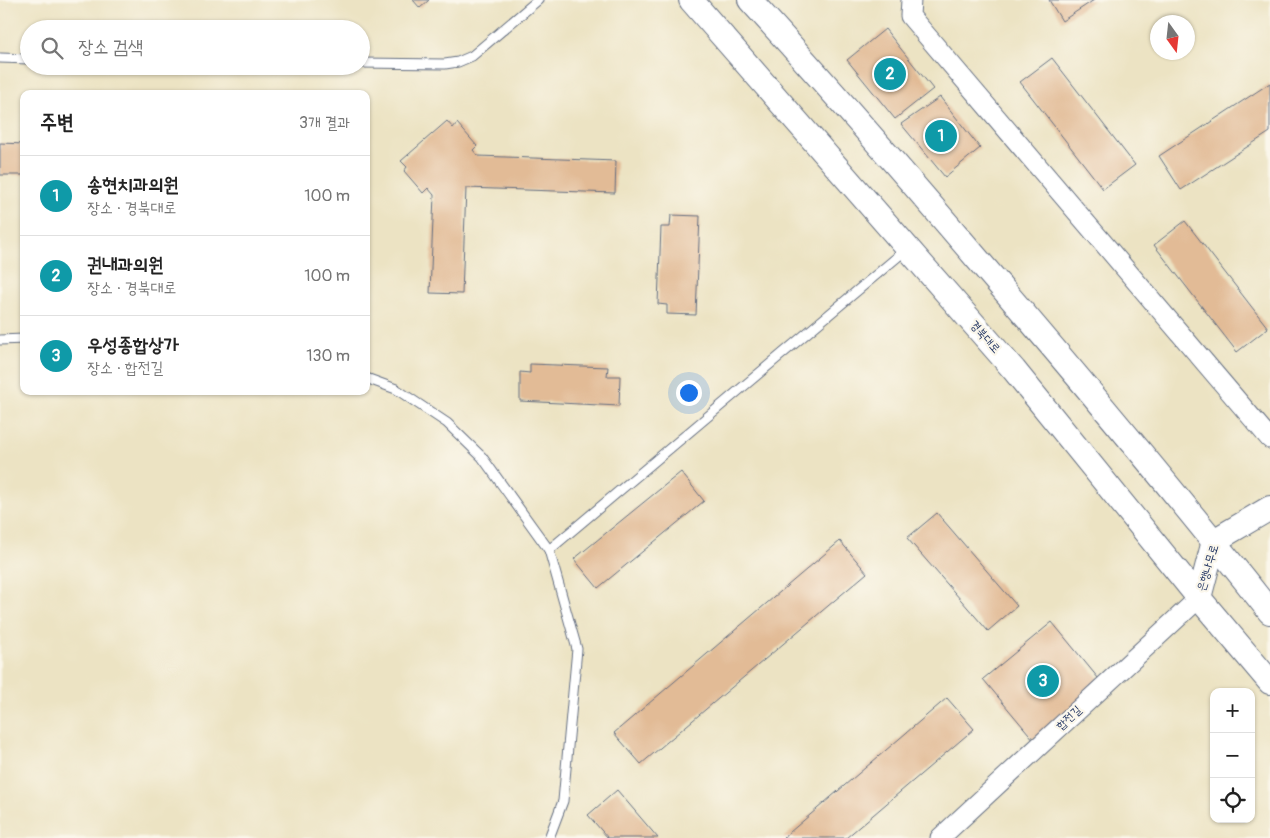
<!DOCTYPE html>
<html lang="ko">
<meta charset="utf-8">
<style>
:root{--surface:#fff;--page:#f6f6f6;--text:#222;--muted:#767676;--line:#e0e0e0;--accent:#c8321e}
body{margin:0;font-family:Pangolin,"Poor Story",sans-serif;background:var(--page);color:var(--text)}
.controls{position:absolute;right:15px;bottom:15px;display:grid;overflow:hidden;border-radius:10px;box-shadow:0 1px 4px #0004}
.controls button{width:45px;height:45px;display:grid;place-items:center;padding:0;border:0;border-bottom:1px solid var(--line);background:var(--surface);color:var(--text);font:25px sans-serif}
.compass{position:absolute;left:1150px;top:15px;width:45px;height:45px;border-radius:50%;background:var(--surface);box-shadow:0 1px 4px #0004;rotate:165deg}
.you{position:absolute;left:688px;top:392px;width:18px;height:18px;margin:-12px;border:4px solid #fff;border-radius:50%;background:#1a73e8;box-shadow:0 0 0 8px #1a73e833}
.badge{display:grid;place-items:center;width:32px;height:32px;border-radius:50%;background:var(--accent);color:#fff;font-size:16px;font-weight:700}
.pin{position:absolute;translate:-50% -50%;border:2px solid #fff;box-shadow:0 1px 5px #0006}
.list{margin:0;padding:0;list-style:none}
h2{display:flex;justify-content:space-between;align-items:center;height:65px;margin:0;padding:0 20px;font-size:21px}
h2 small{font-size:16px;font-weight:400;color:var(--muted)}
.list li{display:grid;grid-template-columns:32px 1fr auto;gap:15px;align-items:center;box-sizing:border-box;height:80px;padding:0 20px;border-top:1px solid var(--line)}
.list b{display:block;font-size:19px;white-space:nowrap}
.list p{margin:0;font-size:16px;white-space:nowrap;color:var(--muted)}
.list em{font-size:16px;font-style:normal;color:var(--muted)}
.icon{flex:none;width:28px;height:28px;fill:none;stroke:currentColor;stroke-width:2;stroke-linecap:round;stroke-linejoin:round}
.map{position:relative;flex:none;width:1270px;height:838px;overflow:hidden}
.search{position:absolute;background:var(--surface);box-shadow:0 1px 4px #0004;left:20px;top:20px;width:350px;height:55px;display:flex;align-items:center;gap:12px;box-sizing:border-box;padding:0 18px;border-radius:28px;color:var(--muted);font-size:19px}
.panel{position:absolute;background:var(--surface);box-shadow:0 1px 4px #0004;left:20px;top:90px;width:350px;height:305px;border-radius:10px}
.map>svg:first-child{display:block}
.building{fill:#e2bb96}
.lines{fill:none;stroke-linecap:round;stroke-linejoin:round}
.service-casing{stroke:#646e81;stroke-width:11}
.minor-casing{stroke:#646e81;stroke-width:21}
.tertiary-casing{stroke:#646e81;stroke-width:26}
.service{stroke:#fff;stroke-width:9}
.minor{stroke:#fff;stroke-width:19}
.tertiary{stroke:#fff;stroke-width:24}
.labels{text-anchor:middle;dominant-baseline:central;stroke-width:4.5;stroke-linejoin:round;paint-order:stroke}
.street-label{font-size:12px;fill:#1b2f5e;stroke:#fbf7ec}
</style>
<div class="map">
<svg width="1270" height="838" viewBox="0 0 1270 838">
<rect width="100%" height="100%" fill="#fbf7ec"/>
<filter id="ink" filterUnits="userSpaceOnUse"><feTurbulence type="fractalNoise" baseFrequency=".02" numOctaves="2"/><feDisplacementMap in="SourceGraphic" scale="10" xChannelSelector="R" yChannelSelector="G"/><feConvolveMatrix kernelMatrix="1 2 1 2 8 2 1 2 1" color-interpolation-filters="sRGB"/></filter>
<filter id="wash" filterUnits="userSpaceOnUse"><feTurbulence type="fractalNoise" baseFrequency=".0096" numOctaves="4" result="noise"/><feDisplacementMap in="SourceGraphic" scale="20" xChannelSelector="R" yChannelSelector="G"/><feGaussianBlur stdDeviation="1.12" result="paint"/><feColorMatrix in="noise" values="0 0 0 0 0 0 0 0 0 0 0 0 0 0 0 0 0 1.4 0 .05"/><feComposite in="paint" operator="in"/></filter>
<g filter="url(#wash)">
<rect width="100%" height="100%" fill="#ece3c3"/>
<g id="blocks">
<g class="building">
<polygon points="413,0 429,0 420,8"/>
<polygon points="1049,0 1094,0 1062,21"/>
<polygon points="885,29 933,89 895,119 847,60"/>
<polygon points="1052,58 1135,165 1103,189 1020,82"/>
<polygon points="1270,83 1270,132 1181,190 1159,156"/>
<polygon points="940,97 980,148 945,177 901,124"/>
<polygon points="447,121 453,128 457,123 477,146 473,150 478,156 616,161 615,193 466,188 462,294 430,293 434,195 428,188 423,193 404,171 407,167 401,161"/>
<polygon points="0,143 24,144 24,175 0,175"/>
<polygon points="671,215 700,216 696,315 667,314 667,305 658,304 661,227 670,227"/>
<polygon points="1185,221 1268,328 1237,352 1154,245"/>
<polygon points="530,364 608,367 607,376 620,376 619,406 520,401 520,372 530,373"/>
<polygon points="681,472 704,501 598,588 574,559"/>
<polygon points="937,513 1017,606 988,631 907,538"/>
<polygon points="840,541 867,573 641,764 614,733"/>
<polygon points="1052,622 1103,684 1034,740 983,679"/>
<polygon points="947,698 974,729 846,838 783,838"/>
<polygon points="617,790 658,838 608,838 588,815"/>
</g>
</g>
</g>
<g filter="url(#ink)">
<use href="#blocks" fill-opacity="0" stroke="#646e81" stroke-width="1"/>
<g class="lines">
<defs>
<g id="service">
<polyline points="0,58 29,59"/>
<polyline points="361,63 445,64 458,62 472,56 538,0"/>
<polyline points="0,340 24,339"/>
<polyline points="366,378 396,389 447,423 482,457 549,550 908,248"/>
<polyline points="549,550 577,649 563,801 549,838"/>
</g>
<g id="minor">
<polyline points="911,0 910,16 1270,439"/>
<polyline points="940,838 1199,598"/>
</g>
<g id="tertiary">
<polyline points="691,0 1014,370 1199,598 1270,682"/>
<path d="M750 0C828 86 904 173 979 261 1078 376 1176 493 1270 612"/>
<polyline points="1199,598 1214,541 1270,508"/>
</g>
</defs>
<use href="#service" class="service-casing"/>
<use href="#minor" class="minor-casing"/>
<use href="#tertiary" class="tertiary-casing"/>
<use href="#service" class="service"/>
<use href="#minor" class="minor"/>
<use href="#tertiary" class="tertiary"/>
</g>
</g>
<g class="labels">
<g class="street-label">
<text transform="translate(985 337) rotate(49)">경북대로</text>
<text transform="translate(1208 568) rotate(-73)">은행나무로</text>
<text transform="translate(1069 718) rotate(-43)">합전길</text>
</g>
</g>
</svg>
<div class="controls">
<button>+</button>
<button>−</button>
<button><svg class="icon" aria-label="locate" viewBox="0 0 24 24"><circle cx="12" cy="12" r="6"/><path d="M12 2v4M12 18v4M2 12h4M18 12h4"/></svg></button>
</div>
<svg class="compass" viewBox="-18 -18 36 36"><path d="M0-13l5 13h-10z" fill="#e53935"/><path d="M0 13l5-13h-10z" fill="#767676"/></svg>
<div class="you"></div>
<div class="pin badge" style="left:941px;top:136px;background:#0f9aa8">1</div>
<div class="pin badge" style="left:890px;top:74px;background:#0f9aa8">2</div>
<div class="pin badge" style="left:1043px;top:681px;background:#0f9aa8">3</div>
<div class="search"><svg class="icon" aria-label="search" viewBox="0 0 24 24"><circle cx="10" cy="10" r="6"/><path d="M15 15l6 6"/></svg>장소 검색</div>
<section class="panel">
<h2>주변<small>3개 결과</small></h2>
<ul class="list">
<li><span class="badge" style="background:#0f9aa8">1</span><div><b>송현치과의원</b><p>장소 · 경북대로</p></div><em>100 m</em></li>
<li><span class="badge" style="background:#0f9aa8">2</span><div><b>권내과의원</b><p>장소 · 경북대로</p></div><em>100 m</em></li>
<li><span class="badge" style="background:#0f9aa8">3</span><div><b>우성종합상가</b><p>장소 · 합전길</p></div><em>130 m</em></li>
</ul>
</section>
</div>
